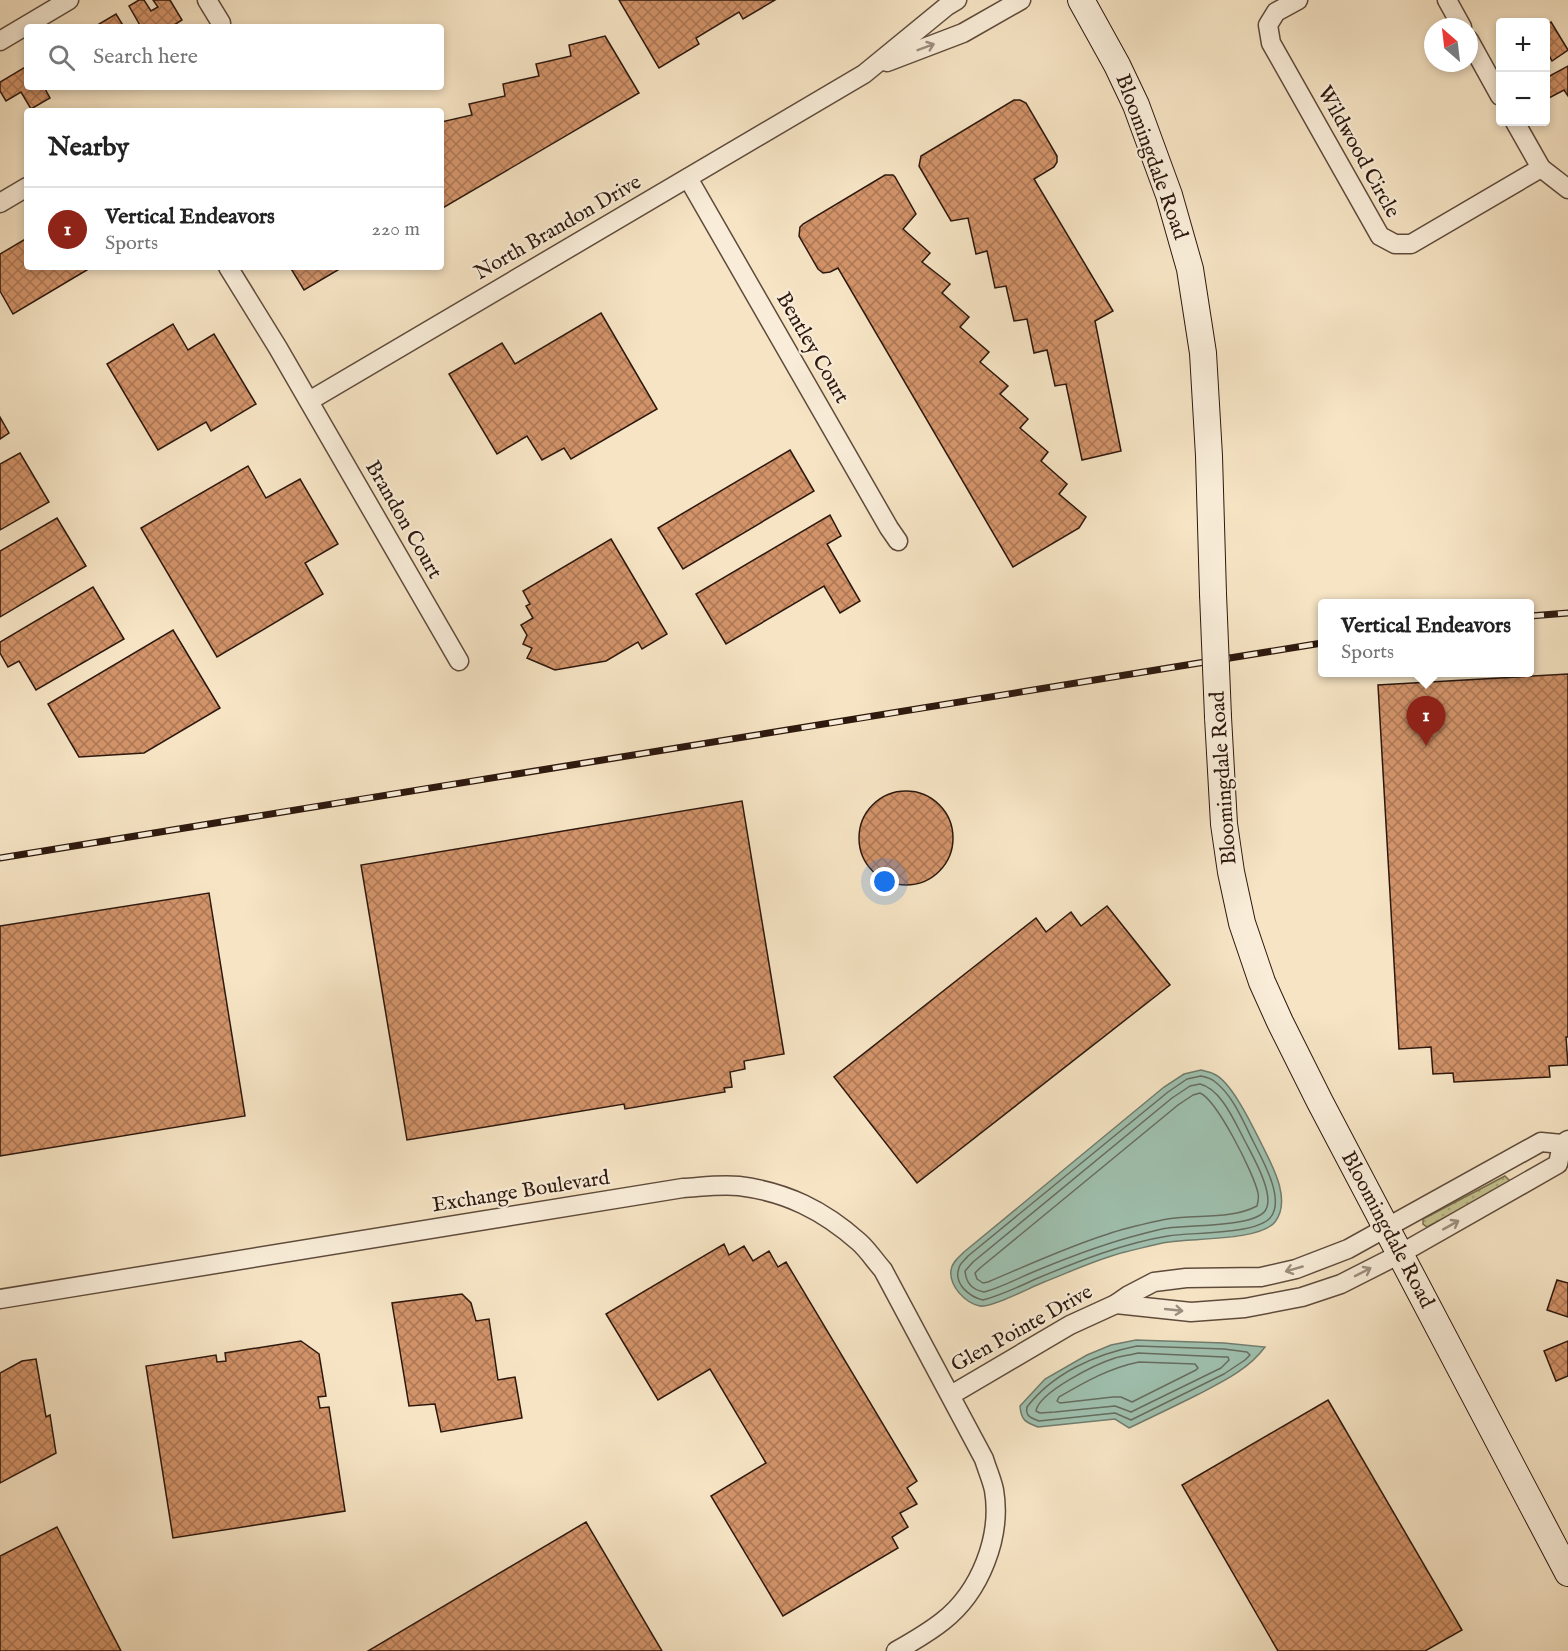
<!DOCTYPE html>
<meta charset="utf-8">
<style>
:root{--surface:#fff;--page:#f6f6f6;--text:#222;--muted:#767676;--line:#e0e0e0;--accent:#8f2418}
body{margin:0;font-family:"IM FELL English",serif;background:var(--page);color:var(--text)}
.controls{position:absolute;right:18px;top:18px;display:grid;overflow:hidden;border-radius:6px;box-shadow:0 3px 9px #0003}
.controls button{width:54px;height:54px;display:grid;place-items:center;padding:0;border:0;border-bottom:2px solid var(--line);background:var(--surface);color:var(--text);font:30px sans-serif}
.compass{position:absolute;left:1424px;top:18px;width:54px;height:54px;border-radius:50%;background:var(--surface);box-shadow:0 3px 9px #0003;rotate:332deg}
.you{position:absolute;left:885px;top:882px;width:21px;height:21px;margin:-15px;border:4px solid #fff;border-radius:50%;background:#1a73e8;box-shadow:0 0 0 9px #1a73e833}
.badge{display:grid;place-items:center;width:39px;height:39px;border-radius:50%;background:var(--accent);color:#fff;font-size:20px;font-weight:700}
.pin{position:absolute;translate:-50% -50px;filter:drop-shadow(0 2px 3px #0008)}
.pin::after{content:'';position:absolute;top:32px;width:21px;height:18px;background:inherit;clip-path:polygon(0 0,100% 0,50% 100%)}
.popup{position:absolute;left:1318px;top:599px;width:216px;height:78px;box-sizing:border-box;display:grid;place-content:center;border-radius:6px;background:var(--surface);filter:drop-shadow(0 2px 4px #0005);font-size:20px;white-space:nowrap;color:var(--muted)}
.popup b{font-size:22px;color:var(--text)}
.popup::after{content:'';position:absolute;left:50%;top:100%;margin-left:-12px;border:12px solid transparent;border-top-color:var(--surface)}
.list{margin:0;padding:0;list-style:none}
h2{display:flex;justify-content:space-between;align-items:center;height:78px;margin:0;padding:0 24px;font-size:26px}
h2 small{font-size:20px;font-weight:400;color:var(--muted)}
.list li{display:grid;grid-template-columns:39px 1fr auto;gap:18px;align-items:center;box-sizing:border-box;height:84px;padding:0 24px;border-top:2px solid var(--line)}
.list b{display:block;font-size:22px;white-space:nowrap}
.list p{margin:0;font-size:20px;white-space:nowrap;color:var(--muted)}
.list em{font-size:20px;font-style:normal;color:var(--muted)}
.icon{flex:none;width:33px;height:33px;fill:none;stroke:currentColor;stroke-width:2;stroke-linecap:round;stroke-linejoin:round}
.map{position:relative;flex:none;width:1568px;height:1651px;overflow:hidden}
.search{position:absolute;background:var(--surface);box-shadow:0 3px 9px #0003;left:24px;top:24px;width:420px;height:66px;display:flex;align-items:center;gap:15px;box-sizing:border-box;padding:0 21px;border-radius:6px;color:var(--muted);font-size:22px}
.panel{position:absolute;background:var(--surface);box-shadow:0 3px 9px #0003;left:24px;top:108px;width:420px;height:162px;border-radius:6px}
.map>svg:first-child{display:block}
.green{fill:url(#green-dots);stroke:#786d4e;stroke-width:1.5}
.water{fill:#9ebfad;stroke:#717c6d;stroke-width:1.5}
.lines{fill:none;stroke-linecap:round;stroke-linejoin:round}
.shore{stroke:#666c5e;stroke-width:1.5}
.building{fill:url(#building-cross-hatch);stroke:#2d180e;stroke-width:1.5}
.street-casing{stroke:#5f4b3c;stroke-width:21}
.secondary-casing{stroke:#2d180e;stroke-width:28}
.street{stroke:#f9edd9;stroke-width:18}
.secondary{stroke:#f9edd9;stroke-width:26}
.rail-casing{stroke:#2d180e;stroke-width:7}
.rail{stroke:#f9edd9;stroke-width:4.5;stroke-dasharray:14;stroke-linecap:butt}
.secondary-bridge-casing{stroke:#2d180e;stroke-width:28;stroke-linecap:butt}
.secondary-bridge{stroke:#f9edd9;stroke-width:26}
.oneway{stroke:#9d8d7e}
.labels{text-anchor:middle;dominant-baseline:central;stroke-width:4.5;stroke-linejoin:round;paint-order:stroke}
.street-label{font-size:21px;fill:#2d180e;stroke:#f9edd9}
</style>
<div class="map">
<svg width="1568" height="1651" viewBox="0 0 1568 1651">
<defs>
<pattern id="green-dots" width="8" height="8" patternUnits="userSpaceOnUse" patternTransform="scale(1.5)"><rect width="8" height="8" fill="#c4c28f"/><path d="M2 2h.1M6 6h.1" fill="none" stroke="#a9a67a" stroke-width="1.8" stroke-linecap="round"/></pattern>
<pattern id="building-cross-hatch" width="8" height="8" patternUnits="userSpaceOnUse" patternTransform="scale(1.5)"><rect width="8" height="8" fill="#d29369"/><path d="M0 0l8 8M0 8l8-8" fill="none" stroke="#ab7755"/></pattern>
</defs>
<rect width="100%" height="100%" fill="#f6e4c4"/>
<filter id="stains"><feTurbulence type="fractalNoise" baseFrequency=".00333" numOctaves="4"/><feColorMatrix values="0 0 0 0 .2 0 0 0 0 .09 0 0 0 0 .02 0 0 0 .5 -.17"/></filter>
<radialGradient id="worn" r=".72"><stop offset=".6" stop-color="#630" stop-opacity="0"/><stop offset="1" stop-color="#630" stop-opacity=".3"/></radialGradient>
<polygon class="green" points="1505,1176 1510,1181 1508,1184 1427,1227 1423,1224 1423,1219"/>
<g class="water">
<path d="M1201 1070C1205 1071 1210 1072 1214 1074 1232 1082 1253 1127 1262 1145 1272 1165 1292 1200 1275 1222 1259 1241 1193 1238 1169 1242 1154 1244 1139 1249 1125 1252 1097 1259 1070 1272 1044 1282 1031 1287 992 1308 980 1306 965 1303 949 1286 951 1270 952 1262 959 1257 964 1252L1164 1087 1184 1074Z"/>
<path d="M1136 1340 1224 1343 1265 1347C1248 1370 1222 1382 1197 1395 1175 1406 1152 1417 1129 1428L1115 1419 1038 1427C1025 1422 1021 1420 1020 1406L1045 1379 1087 1355 1111 1345Z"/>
</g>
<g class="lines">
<g class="shore">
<path d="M1201 1076C1205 1077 1210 1078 1214 1081 1233 1095 1243 1121 1253 1141 1262 1159 1286 1200 1270 1218 1254 1235 1191 1232 1168 1236 1124 1243 1079 1261 1038 1278 1020 1286 1002 1295 983 1300 970 1297 953 1284 959 1268 960 1263 965 1260 968 1256L1168 1092 1187 1079Z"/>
<path d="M1200 1084C1222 1089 1236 1125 1246 1143 1253 1157 1276 1196 1265 1211 1253 1227 1189 1225 1168 1228 1159 1229 1150 1232 1142 1234 1106 1243 1072 1256 1038 1270 1020 1277 1003 1287 984 1292 973 1290 966 1283 965 1271L973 1262 1172 1098 1190 1086Z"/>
<path d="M1200 1093C1217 1100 1254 1174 1258 1193 1259 1197 1258 1202 1257 1206 1228 1221 1193 1213 1162 1220 1144 1224 1125 1228 1108 1234 1067 1247 1028 1265 988 1282L983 1283 977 1279 975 1273 980 1268 1178 1105 1193 1095Z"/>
<path d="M1137 1346 1224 1349 1247 1352 1250 1355 1245 1360 1224 1374 1131 1420 1115 1413 1039 1421C1031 1418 1025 1416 1027 1407 1053 1373 1096 1354 1137 1346Z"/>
<path d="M1138 1353 1224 1357H1228L1229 1360 1221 1368 1131 1412 1115 1406 1055 1412 1040 1413 1036 1411C1039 1392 1096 1364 1115 1358 1122 1356 1130 1355 1138 1353Z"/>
<path d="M1139 1362 1195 1364 1198 1368 1196 1370 1132 1402 1121 1397H1113L1060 1403 1057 1401 1059 1397C1085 1382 1109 1368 1139 1362Z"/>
</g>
</g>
<g class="building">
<polygon points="139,0 144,0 151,11 158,7 153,0 170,0 182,20 171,27 141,27 129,6"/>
<polygon points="619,0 775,0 743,19 739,12 696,38 699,44 659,68"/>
<polygon points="116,14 124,27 94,27"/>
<polygon points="1551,22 1568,50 1552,61 1546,50 1546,25"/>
<polygon points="605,36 639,93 441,209 441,122 472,115 469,104 505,96 503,84 539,76 536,64 571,56 569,45"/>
<polygon points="27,66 27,87 44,87 50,98 31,109 21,92 6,101 0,91 0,82"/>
<polygon points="1568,66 1568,96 1564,90 1549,98 1546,91 1546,78"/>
<polygon points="1014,100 1020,100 1026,103 1057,156 1057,162 1054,167 1034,179 1113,311 1095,321 1121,451 1082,460 1066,384 1055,386 1047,350 1034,353 1027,319 1014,321 1006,286 995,288 987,251 976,254 968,218 951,221 919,166 921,156"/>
<polygon points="885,175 893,175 895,177 916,214 903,229 930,253 922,262 950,284 942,293 969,317 960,327 989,352 980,362 1008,386 1000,394 1028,419 1020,428 1048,452 1041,461 1067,484 1059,494 1086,517 1079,528 1013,567 838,268 830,272 823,273 818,269 799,236 800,227 803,224"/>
<polygon points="27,238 27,267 92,267 13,314 0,291 0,254"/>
<polygon points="290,267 343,267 304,290"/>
<polygon points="601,313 657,409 571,459 564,448 542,460 527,436 497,454 449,374 502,343 515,364"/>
<polygon points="173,324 188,350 214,334 256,404 211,431 206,422 158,450 107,364"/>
<polygon points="0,417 9,433 0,439"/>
<polygon points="790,450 814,491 683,569 658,528"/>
<polygon points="20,453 49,502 0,530 0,464"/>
<polygon points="248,466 266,498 300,479 338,544 305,563 323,594 217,657 141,528"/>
<polygon points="830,515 841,536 827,544 860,601 840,613 824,586 726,644 696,594"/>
<polygon points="57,518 86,566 0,617 0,551"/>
<polygon points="611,539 667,634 642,649 638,642 606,661 555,670 527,658 532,648 523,644 527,635 521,625 533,618 526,606 530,604 523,591"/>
<polygon points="93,587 124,639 36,690 19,661 8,667 0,653 0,642"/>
<polygon points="173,630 220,708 144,753 79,757 48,704"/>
<polygon points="1568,674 1568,1037 1566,1037 1568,1065 1549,1066 1550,1077 1454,1082 1453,1073 1433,1074 1431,1047 1399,1049 1378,685"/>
<circle cx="906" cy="838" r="47"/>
<polygon points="742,801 784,1054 744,1061 745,1069 730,1072 732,1087 724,1088 725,1092 625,1109 624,1104 407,1140 361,865"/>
<polygon points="209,893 245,1116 0,1156 0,926"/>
<polygon points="1107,906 1170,985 917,1183 834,1077 1036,918 1046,932 1071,912 1081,926"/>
<polygon points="724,1244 729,1255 744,1246 753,1261 769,1251 778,1267 786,1262 917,1481 907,1488 917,1504 900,1513 908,1527 892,1537 898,1548 783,1616 711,1496 766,1463 710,1369 658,1400 606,1314"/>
<polygon points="1557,1280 1568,1283 1568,1317 1547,1310"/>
<polygon points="462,1294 471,1303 476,1321 489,1319 498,1380 515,1377 522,1418 441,1432 435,1404 409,1406 392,1303"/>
<polygon points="301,1341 319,1354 326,1396 318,1397 320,1408 329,1407 345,1511 173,1538 146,1366 216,1355 217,1362 226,1361 225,1353"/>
<polygon points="1568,1341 1568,1376 1556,1381 1544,1351"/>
<polygon points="36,1359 46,1417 50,1415 56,1453 0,1483 0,1373 22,1361"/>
<polygon points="1328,1400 1462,1630 1425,1651 1278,1651 1182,1485"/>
<polygon points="586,1522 662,1651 368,1651"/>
<polygon points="57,1527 121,1651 0,1651 0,1556"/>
</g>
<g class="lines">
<defs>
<g id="street">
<polyline points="207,0 221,23"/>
<polyline points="1298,0 1276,12 1268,25 1271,43 1380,236 1395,244 1411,244 1541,168"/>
<polyline points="1447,0 1462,27"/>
<polyline points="1469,40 1500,96"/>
<polyline points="0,41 69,0"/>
<polyline points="887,62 963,33 1021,0"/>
<polyline points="1515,122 1541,168 1568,189"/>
<polyline points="688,178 889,528 898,541"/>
<polyline points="0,203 27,187"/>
<polyline points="228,267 278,348 459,661"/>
<polyline points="309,401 864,74 947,6 957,0"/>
<path d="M0 1299 683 1188C701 1187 720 1184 739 1186 786 1192 823 1210 859 1242 868 1250 875 1261 883 1270L984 1459C987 1469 992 1480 994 1490 1002 1537 980 1592 943 1621 928 1633 912 1642 896 1651"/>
<polyline points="1116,1304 1191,1312 1245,1308 1302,1297 1341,1284 1400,1254 1558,1164 1562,1144"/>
<polyline points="951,1395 1070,1325 1116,1304 1129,1295 1154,1282 1186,1278 1261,1277 1296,1269 1348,1249 1541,1142 1562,1144 1568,1140"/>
</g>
<g id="secondary">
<polyline points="1081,0 1117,65 1136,105 1169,195 1190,269 1203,353 1209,456 1213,594"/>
<polyline points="1218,717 1224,824 1231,872 1242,923 1262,982 1280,1022 1320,1102 1568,1573"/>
</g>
</defs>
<use href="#street" class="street-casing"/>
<use href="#secondary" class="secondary-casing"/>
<use href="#street" class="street"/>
<use href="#secondary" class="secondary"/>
<defs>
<g id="rail">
<polyline points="1530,616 1568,613"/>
<polyline points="0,858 1322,643"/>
</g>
</defs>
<use href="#rail" class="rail-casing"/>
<use href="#rail" class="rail"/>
<defs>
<polyline id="secondary-bridge" points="1213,594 1218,717"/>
</defs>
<use href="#secondary-bridge" class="secondary-bridge-casing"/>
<use href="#secondary-bridge" class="secondary-bridge"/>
</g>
<defs><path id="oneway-shaft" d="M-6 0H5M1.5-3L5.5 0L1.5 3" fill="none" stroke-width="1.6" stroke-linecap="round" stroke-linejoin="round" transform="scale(1.5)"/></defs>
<g class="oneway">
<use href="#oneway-shaft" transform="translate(926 47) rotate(-21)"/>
<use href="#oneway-shaft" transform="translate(1451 1225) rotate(-29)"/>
<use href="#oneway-shaft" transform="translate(1294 1269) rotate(164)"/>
<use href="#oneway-shaft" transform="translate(1363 1272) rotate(-27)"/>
<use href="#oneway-shaft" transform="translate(1174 1310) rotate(6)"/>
</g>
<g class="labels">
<g class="street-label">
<text transform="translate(1358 152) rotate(61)">Wildwood Circle</text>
<text transform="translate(1151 157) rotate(70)">Bloomingdale Road</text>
<text transform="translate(558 228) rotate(-30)">North Brandon Drive</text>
<text transform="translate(812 348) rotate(60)">Bentley Court</text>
<text transform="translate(403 520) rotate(60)">Brandon Court</text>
<text transform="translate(1224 778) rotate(-94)">Bloomingdale Road</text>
<text transform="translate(521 1192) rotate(-9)">Exchange Boulevard</text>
<text transform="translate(1387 1230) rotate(62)">Bloomingdale Road</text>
<text transform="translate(1022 1329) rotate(-29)">Glen Pointe Drive</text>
</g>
</g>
<rect width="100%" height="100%" filter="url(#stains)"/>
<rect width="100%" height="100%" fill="url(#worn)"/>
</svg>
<div class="controls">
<button>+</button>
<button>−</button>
</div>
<svg class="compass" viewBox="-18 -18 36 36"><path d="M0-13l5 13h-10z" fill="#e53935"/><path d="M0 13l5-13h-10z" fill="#767676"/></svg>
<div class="you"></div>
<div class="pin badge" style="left:1426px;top:746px">1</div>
<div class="popup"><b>Vertical Endeavors</b>Sports</div>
<div class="search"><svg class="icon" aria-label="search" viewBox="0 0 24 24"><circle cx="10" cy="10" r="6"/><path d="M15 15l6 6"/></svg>Search here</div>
<section class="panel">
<h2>Nearby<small></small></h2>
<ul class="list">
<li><span class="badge">1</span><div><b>Vertical Endeavors</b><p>Sports</p></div><em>220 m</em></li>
</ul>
</section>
</div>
